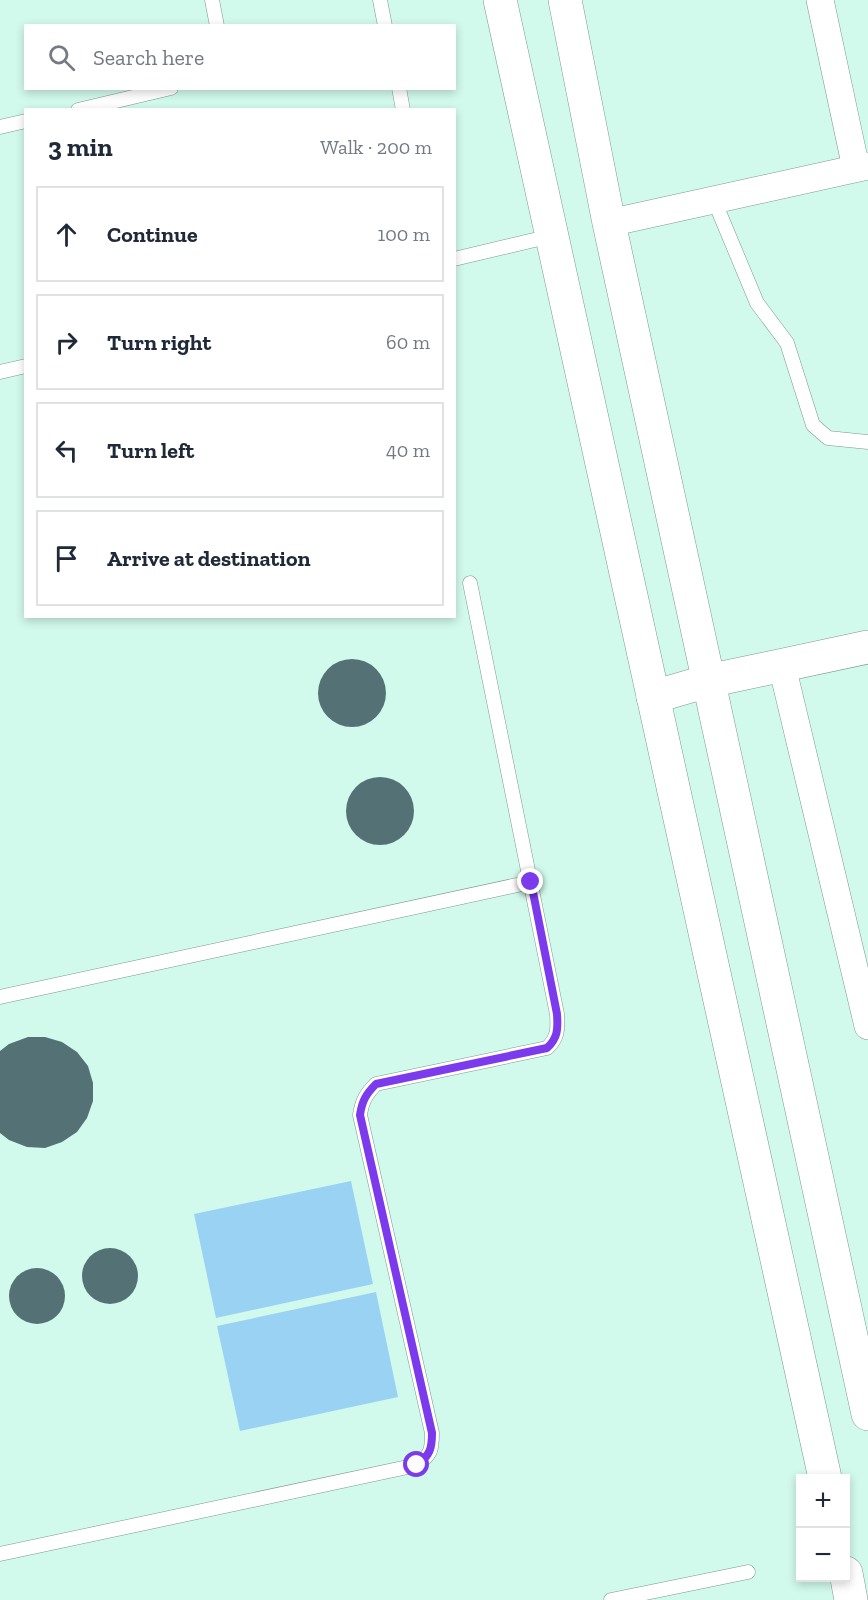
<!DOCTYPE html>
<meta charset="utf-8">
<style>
:root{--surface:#fff;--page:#f2f2f3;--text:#1f2937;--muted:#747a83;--line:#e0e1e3}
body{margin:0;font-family:"Zilla Slab",serif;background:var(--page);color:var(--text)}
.controls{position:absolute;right:18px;bottom:18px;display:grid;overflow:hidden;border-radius:0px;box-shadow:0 3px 9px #0003}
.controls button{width:54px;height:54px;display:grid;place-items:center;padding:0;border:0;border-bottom:2px solid var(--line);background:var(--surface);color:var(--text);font:30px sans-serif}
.stop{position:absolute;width:18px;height:18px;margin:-14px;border:4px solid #7c3aed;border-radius:50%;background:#fff}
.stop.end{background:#7c3aed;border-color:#fff;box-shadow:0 2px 6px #0008}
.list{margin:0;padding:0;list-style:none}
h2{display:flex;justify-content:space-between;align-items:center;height:78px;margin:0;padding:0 24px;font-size:26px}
h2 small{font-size:20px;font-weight:400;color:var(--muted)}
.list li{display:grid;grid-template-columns:39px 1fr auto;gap:18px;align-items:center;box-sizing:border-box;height:96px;margin:0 12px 12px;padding:0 12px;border:2px solid var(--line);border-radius:0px}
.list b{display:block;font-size:22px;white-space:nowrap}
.list em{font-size:20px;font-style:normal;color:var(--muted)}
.icon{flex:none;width:33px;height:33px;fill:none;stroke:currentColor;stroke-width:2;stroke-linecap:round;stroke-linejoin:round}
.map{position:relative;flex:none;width:868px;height:1600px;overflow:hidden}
.search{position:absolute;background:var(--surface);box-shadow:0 3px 9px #0003;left:24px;top:24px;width:432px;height:66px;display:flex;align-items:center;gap:15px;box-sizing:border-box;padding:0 21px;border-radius:0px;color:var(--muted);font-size:22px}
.panel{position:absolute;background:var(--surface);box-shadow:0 3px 9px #0003;left:24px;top:108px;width:432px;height:510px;border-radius:0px}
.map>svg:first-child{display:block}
.built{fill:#d1f9ec;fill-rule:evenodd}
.water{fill:#9ad2f4}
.building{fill:#547275}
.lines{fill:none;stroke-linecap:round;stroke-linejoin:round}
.service-casing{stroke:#7c9990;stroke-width:15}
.minor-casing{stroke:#7c9990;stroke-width:28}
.tertiary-casing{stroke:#7c9990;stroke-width:34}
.service{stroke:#fff;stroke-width:14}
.minor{stroke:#fff;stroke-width:27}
.tertiary{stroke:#fff;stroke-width:33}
.route{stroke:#7c3aed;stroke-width:8}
</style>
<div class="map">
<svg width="868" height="1600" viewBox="0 0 868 1600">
<rect width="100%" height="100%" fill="#e6fef6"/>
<path class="built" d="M0 0H868V1600H0ZM26 26H454V88H26ZM26 110H454V616H26ZM800 1478H846V1578H800Z"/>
<g class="water">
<polygon points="351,1181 373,1284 216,1318 194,1214"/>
<polygon points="376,1292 398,1397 240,1431 217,1326"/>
</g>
<g class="building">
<circle cx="352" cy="693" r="34"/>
<circle cx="380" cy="811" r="34"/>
<polygon points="28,1037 45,1037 62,1042 77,1052 88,1066 93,1083 93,1101 87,1118 77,1132 62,1142 45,1148 27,1147 9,1140 0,1133 0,1051 9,1044"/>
<circle cx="110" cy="1276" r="28"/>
<circle cx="37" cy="1296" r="28"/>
</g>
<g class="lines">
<defs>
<g id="service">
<polyline points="212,0 217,26"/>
<polyline points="380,0 385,26"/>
<polyline points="399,88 403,110"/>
<polyline points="78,110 171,88"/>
<polyline points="0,127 26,121"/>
<polyline points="714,200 757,303 787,343 813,425 828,438 868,442"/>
<polyline points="454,259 551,236"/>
<polyline points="0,372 26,366"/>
<polyline points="0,997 531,882"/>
<path d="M0 1554 417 1465C431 1454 432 1451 432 1433L360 1115C362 1101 366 1094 376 1084L547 1048C558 1038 558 1029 557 1014L470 583"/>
<polyline points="611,1600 748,1572"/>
</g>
<g id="minor">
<polyline points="820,0 856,168"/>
<polyline points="609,223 868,166"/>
<polyline points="782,666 868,1026"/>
</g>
<g id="tertiary">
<polyline points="500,0 825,1478"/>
<polyline points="565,0 609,223 868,1414"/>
<polyline points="653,697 708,681 868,647"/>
<polyline points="846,1573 851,1600"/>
</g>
</defs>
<use href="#service" class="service-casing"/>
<use href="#minor" class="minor-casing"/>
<use href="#tertiary" class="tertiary-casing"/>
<use href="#service" class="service"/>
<use href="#minor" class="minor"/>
<use href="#tertiary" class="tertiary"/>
</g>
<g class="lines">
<path class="route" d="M417 1465C430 1455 432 1449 432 1433L360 1115C362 1101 366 1094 376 1084L547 1048C558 1038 558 1029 557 1014L531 882"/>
</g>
</svg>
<div class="controls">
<button>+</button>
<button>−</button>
</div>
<div class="stop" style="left:417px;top:1465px"></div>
<div class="stop end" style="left:531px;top:882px"></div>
<div class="search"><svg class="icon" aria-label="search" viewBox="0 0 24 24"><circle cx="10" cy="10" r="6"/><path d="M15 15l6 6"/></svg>Search here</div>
<section class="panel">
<h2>3 min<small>Walk · 200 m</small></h2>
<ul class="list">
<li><svg class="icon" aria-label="ahead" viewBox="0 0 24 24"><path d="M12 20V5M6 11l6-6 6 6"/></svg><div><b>Continue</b></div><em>100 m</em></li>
<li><svg class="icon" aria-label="right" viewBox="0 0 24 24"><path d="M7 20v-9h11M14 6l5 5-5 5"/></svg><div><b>Turn right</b></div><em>60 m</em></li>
<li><svg class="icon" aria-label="left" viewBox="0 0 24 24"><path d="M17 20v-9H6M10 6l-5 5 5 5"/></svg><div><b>Turn left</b></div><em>40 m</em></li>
<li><svg class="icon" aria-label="arrive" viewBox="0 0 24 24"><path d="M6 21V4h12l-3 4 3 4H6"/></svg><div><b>Arrive at destination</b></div></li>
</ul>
</section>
</div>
